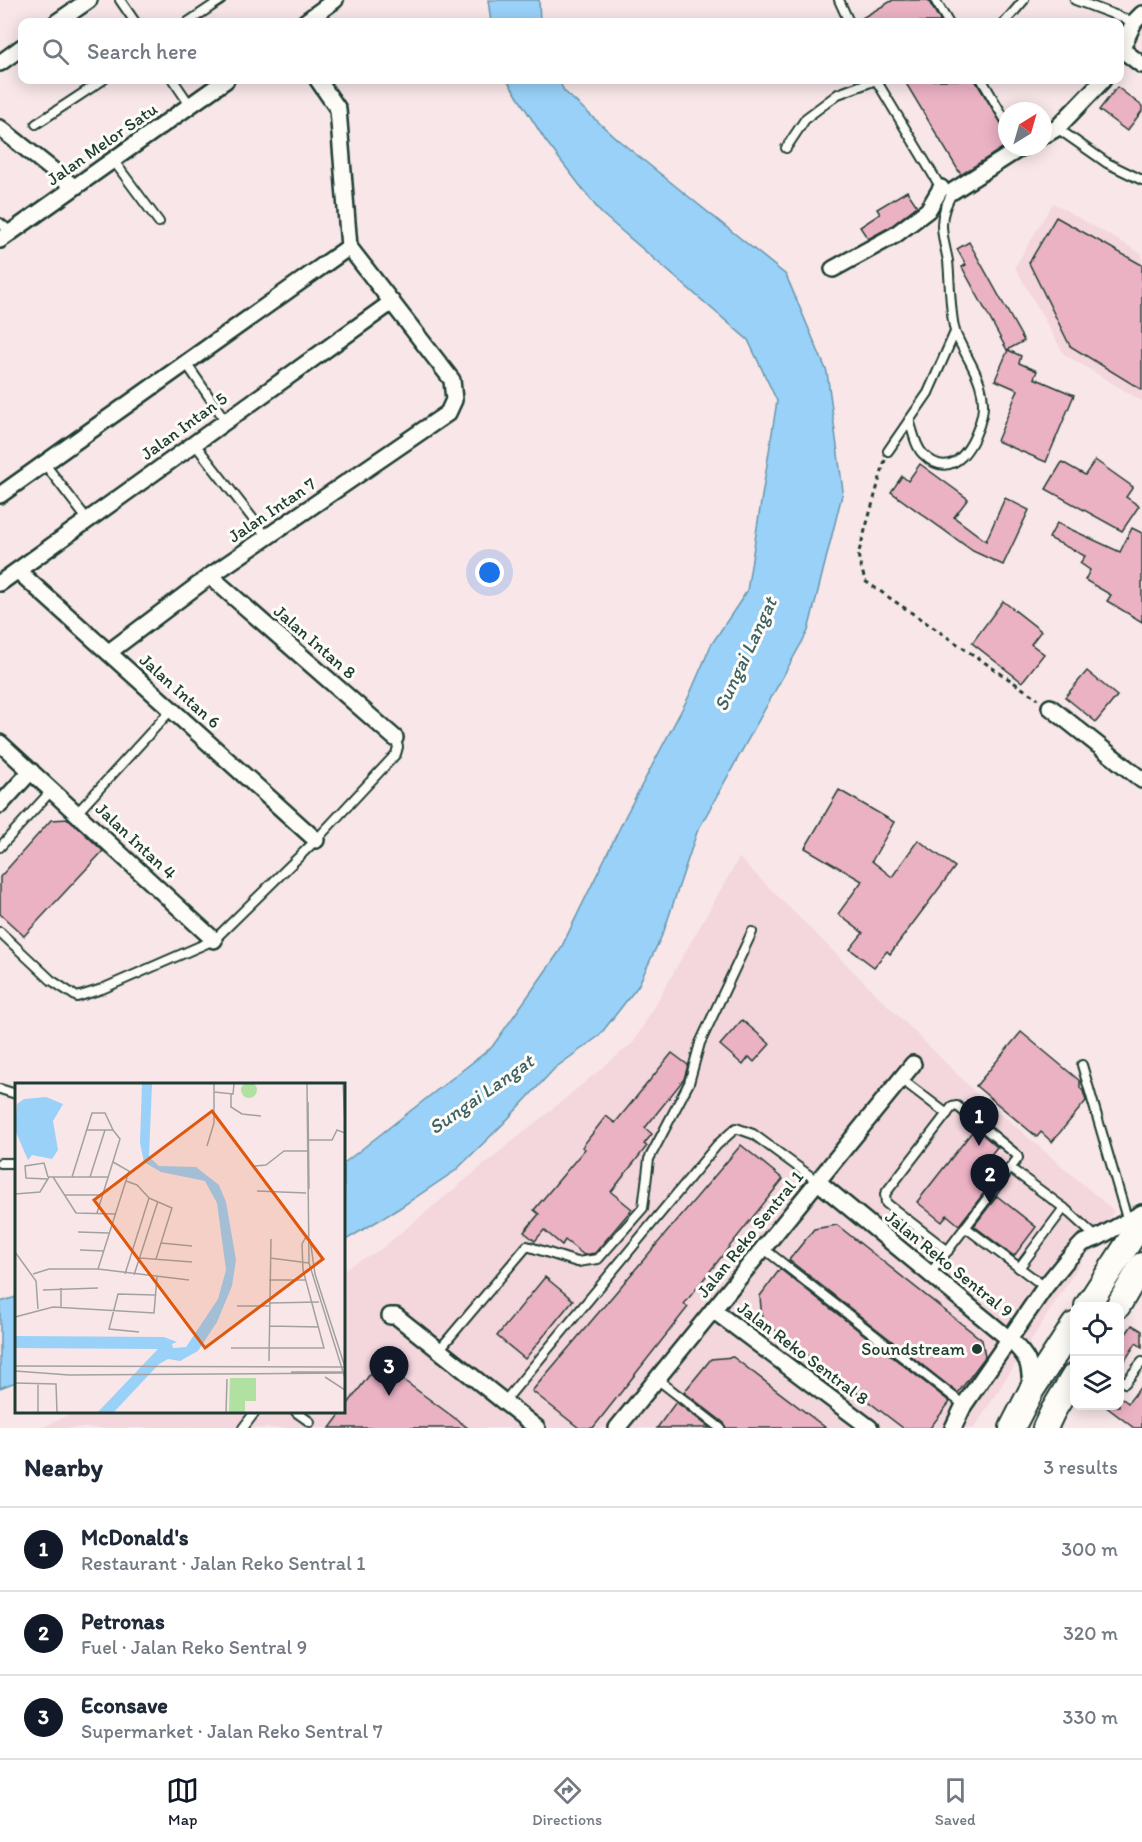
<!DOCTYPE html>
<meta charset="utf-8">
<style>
:root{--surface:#fff;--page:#f6f6f7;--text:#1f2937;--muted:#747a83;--line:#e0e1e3;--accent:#111827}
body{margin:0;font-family:Itim,sans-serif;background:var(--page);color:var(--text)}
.controls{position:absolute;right:18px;bottom:18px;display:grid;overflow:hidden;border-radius:12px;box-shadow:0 3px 15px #0003}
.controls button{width:54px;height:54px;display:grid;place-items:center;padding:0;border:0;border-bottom:2px solid var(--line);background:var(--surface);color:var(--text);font:30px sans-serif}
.compass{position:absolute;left:998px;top:102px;width:54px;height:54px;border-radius:50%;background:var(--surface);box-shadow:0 3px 15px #0003;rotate:37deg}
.you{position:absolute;left:490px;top:573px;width:21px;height:21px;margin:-15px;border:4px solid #fff;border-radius:50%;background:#1a73e8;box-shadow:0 0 0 9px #1a73e833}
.badge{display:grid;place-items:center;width:39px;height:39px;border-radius:50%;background:var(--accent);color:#fff;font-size:20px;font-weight:700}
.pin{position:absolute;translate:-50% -50px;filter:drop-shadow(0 2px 3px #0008)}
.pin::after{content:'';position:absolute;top:32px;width:21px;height:18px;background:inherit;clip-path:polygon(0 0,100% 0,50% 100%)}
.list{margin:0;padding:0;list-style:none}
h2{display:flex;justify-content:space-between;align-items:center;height:78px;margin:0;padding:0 24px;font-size:26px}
h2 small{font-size:20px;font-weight:400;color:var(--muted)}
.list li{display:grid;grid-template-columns:39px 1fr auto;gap:18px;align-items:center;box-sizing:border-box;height:84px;padding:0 24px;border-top:2px solid var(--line)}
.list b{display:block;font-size:22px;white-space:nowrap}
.list p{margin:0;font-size:20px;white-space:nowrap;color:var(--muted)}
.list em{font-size:20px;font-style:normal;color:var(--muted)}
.icon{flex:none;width:33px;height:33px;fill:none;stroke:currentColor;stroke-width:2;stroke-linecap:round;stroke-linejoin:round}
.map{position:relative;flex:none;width:1142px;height:1428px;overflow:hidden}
.search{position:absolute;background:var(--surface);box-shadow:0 3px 15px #0003;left:18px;right:18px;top:18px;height:66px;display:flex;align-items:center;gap:15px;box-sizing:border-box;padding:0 21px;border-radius:12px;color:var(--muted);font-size:22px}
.sheet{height:330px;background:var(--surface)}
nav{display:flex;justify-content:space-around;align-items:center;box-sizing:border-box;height:84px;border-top:2px solid var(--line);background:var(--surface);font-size:16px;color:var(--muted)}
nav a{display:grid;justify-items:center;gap:3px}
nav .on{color:var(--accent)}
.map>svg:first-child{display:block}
.built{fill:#f4d6dd}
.water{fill:#99d1f8;stroke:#6896aa;stroke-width:1.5}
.building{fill:#ebb2c4;stroke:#1f3d34;stroke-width:1.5}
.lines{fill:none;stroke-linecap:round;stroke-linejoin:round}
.lane-casing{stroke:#1f3d34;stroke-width:12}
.street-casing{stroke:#1f3d34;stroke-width:20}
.primary-casing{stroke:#1f3d34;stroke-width:28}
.path{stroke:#1f3d34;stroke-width:3;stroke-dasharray:4.5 4.5;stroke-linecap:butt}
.lane{stroke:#fdfcf7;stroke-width:8}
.street{stroke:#fdfcf7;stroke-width:15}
.primary{stroke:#fdfcf7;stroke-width:24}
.poi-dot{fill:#1f3d34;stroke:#fdfcf7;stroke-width:2}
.labels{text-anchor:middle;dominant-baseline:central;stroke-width:6;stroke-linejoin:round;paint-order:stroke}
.street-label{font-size:18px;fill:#1f3d34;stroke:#fdfcf7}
.poi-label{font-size:18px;fill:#1f3d34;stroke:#fdfcf7;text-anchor:end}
.water-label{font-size:20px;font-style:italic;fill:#3e6265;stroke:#fdfcf7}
.inset-road{fill:none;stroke:#a1a2a0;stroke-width:1.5}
.view{fill:#de580e;fill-opacity:0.15;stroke:#de580e;stroke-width:3}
.inset-edge{fill:none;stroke:#1f3d34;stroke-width:3}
</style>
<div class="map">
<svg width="1142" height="1428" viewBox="0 0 1142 1428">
<rect width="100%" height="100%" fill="#f8e6e8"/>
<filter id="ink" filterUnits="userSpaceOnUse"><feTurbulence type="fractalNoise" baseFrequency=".0167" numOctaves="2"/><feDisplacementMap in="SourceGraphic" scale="12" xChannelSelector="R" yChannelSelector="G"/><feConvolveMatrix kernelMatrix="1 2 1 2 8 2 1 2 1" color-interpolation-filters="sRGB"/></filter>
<g filter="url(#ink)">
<g class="built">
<polygon points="1053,203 1142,254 1142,401 1064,354 1015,267"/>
<polygon points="739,858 974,1091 1114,1211 974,1428 42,1428 74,1412 344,1412 344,1269 380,1250 634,1042"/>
</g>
<g class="water">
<polygon points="488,0 539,0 540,22 491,22"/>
<polygon points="507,80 559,80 564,91 617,139 786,275 827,372 843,491 808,631 697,832 664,931 638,986 599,1036 555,1068 503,1124 455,1171 398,1209 344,1241 344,1163 492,1047 559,952 627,813 689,696 711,645 747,591 777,401 748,340 601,213 545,140"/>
<polygon points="16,1297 16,1382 0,1388 0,1302"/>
</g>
<g class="building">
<polygon points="893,0 928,0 941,22 855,22"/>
<polygon points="904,80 975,80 1007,133 1007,145 961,175"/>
<polygon points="1117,87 1142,106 1142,111 1127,131 1099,110"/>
<polygon points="907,191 917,206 890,227 868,239 860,227 880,214 877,209"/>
<polygon points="1056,217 1142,265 1142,390 1070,346 1029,263"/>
<polygon points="969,242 1024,341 1007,350 962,267 966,265 957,249"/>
<polygon points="1008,350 1021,356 1019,363 1037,371 1034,378 1074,395 1046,462 997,441 1018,390 995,380"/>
<polygon points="1095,460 1133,487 1126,497 1139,506 1122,531 1046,489 1062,462 1085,475"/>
<polygon points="920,464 968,499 954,517 986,541 1005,498 1029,510 1003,565 973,551 891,492 902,476 908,481"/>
<polygon points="1057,523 1120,552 1132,528 1142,533 1142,622 1107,601 1111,595 1085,580 1090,570 1080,563 1085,556 1049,538"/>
<polygon points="1003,601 1041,631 1031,644 1044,654 1022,682 972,643"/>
<polygon points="1087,671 1117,696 1096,722 1065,697"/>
<polygon points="839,790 894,822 872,861 892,877 918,840 955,867 890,954 887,951 874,967 850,949 863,933 838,914 862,881 805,848"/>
<polygon points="69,819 103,851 24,936 0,914 0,877 51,820"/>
<polygon points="742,1020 770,1044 754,1062 749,1057 743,1065 720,1045"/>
<polygon points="1021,1032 1080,1081 1080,1088 1083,1091 1086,1101 1052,1142 1041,1132 1037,1137 976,1086"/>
<polygon points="672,1053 688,1065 684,1079 645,1128 652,1134 644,1144 647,1146 611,1192 632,1209 595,1253 584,1255 565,1240 562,1245 544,1230 535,1241 524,1232 539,1214 534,1210 585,1149 582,1147 606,1116 615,1123"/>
<polygon points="975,1128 997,1147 978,1171 980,1172 975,1179 987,1189 959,1225 947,1215 942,1222 917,1202"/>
<polygon points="741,1145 783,1179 684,1304 688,1307 593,1428 579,1428 532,1391"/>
<polygon points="997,1196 1036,1227 1014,1256 974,1226"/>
<polygon points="837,1225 982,1340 985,1357 958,1393 789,1260 814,1229"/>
<polygon points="780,1269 950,1402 930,1428 903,1428 762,1320 760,1296"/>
<polygon points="545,1277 573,1300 525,1359 497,1336"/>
<polygon points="1132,1325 1142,1331 1142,1347 1136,1343 1119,1370 1119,1344"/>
<polygon points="733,1357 826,1428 726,1428 724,1423 684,1392 711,1359"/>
<polygon points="379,1362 468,1428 330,1428"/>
<polygon points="1142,1385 1142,1428 1134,1428 1105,1406 1119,1406 1119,1396 1128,1403"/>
<polygon points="676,1402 710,1428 657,1428"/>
</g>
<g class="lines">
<defs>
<g id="lane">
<polyline points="120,0 135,22"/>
<polyline points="839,0 849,22"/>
<polyline points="935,0 948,22"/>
<polyline points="1075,0 1134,22"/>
<polyline points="188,22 221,0"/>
<polyline points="1005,22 1024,0"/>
<polyline points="173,80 190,105"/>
<path d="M876 80 941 188 953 191C947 203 942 212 942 225 942 237 946 250 948 261 950 279 950 320 956 334 967 361 988 383 982 415 976 442 954 485 923 454 915 446 913 431 909 420"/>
<polyline points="982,80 1007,123"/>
<polyline points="36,124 103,80"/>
<polyline points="1057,128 1107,163 1142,180"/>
<polyline points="786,148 806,118 838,94 876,80"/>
<polyline points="113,160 159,222"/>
<polyline points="0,223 11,232"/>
<polyline points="186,363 225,420"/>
<polyline points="194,443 267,537"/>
<polyline points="888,451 928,393 955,332"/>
<polyline points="44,463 87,519"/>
<polyline points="77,813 172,709"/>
<polyline points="0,847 52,790"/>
<polyline points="0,932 51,980 77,997 102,989 214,940 316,840 396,754 398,747 395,738"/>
<polyline points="1082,1065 1128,1222"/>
<polyline points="901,1079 947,1114"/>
<polyline points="0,1089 16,1094"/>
<polyline points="0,1163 16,1163"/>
<polyline points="1010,1168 1064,1208 1097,1238"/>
<polyline points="965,1227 1045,1287"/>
<polyline points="763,1248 964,1405"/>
<polyline points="1019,1268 1064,1208"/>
<polyline points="929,1275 1018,1158 1017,1155 957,1106 952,1107 885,1194 886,1203 948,1251"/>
<polyline points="439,1350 527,1246 577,1262 598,1259 643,1208 649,1159 689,1083 700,1043 752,932"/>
<polyline points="657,1379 720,1428"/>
<polyline points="1120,1380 1125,1383 1142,1362"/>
<polyline points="504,1402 717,1145 736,1128 753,1134 817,1181"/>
<polyline points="296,1412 310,1422"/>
<polyline points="243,1428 255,1412"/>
</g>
<g id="street">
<polyline points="57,22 89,0"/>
<polyline points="305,22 335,0"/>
<polyline points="1121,49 1142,65"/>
<polyline points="1120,52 1134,22 1142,14"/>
<polyline points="0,63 22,47"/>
<polyline points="0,128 74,187"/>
<polyline points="1043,136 1057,128 1103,80"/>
<polyline points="953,191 1022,147"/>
<polyline points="0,240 226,80"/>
<polyline points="833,269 895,235 928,210 941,188"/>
<polyline points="0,495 349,247 338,109 318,80"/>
<polyline points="18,571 316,840"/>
<polyline points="210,576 395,738"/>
<polyline points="0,583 392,302"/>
<polyline points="109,652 210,576 448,413 454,400 452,380 349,247"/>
<polyline points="1050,707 1142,780"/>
<polyline points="0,743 214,940"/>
<polyline points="0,805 31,771"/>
<path d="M817 1181 1009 1339C1029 1358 1030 1362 1031 1389"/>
<polyline points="713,1310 870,1428"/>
<polyline points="390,1316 396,1316 537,1428"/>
<polyline points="617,1428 913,1064"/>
<polyline points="953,1428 964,1405 1045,1287 1066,1261 1083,1243 1097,1238 1142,1213"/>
</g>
<g id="primary">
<polyline points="1087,1306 1142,1222"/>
<polyline points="1118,1306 1142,1265"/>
<polyline points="1012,1428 1031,1391 1074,1325"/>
<polyline points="1045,1428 1053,1411 1074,1376"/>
</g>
</defs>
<use href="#lane" class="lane-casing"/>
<use href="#street" class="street-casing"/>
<use href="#primary" class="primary-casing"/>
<polyline class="path" points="885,460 858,555 865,581 1038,699"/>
<use href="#lane" class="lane"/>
<use href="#street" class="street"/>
<use href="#primary" class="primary"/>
</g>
</g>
<circle class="poi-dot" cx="977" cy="1349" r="6"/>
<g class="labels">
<g class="street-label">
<text transform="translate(102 144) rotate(-35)">Jalan Melor Satu</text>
<text transform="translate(184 426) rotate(-36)">Jalan Intan 5</text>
<text transform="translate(272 510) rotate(-34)">Jalan Intan 7</text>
<text transform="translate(315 642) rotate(41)">Jalan Intan 8</text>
<text transform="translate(180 691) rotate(42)">Jalan Intan 6</text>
<text transform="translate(136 841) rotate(43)">Jalan Intan 4</text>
<text transform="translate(750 1234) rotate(-51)">Jalan Reko Sentral 1</text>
<text transform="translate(949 1264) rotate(39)">Jalan Reko Sentral 9</text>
<text transform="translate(803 1353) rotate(37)">Jalan Reko Sentral 8</text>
</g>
<g class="poi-label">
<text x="965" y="1349">Soundstream</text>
</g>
<g class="water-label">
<text transform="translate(745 654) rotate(-65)">Sungai Langat</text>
<text transform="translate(481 1094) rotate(-35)">Sungai Langat</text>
</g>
</g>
<g transform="translate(15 1083)">
<rect width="330" height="330" fill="#f8e6e8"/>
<path d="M226 7a8 8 0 1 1 16 0a8 8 0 1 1-16 0ZM215 295H241V318H230V329H214Z" fill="#b0e1a1"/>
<path d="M127 1H137L134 74 144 83 181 84 204 102 211 119 221 177 217 203 202 239 183 268 165 278 153 276 144 281 99 329H83L143 266 0 265V253L149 254 162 259 157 261 158 265 171 264 203 216 211 187 202 120 190 98 146 89 129 79 125 60ZM31 14 48 21 38 38 43 67 37 76 17 72 13 77 0 47 2 21 9 16Z" fill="#99d1f8"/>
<path class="inset-road" d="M292 1 294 180 330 295M328 1 330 41M199 9 218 11 219 1M216 11V24L227 31 246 33M293 19 294 106M72 47H98L105 56 82 130M294 57H317L322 47 330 50M192 63 199 40V1M240 83 251 82 269 68H293M38 94 61 130 100 131M57 94 77 30H90L98 47M75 94 90 47M32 96 11 95 10 83 29 80 33 94M242 108 291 110M0 111 25 109 34 94H93M49 112H88M134 115 157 125 141 176M63 149 94 150M295 156 300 191 330 284M146 160 177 163M65 167 89 168M0 169 21 198 23 226M125 175 177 179M255 175 294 180M83 186 114 88 98 79M18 191 34 186H83L174 197M110 191 134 115 122 102 111 98M119 192 143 118M254 197H290M28 207 83 205M254 220 304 219M222 223H254M46 224V205M0 234 38 224 139 230 142 194M254 243 304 244M124 249 94 246 103 211 140 212M216 265H309L288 187 287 161 292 152M254 278 256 156M0 283 330 284M0 288 54 292 330 290M276 289H328M310 294 330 307M0 300 41 301 42 329M23 329V301M211 329 212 296"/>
<path class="view" d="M197 28 308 176 190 265 79 117Z"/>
<rect width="330" height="330" class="inset-edge"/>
</g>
</svg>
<div class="controls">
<button><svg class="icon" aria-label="locate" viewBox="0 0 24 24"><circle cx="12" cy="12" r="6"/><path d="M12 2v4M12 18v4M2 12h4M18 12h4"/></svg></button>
<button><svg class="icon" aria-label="layers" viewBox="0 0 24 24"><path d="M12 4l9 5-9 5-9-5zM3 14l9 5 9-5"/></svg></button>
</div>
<svg class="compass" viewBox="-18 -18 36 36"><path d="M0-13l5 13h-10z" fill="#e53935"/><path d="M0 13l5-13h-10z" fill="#747a83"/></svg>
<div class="you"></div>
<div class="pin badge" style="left:979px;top:1146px">1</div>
<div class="pin badge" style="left:990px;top:1204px">2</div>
<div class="pin badge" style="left:389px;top:1396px">3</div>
<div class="search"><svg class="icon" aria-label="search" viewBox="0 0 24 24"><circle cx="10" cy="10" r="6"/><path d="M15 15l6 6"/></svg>Search here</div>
</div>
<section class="sheet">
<h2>Nearby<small>3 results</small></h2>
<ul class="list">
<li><span class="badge">1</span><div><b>McDonald's</b><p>Restaurant · Jalan Reko Sentral 1</p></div><em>300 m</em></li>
<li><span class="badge">2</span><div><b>Petronas</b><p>Fuel · Jalan Reko Sentral 9</p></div><em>320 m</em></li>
<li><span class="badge">3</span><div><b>Econsave</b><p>Supermarket · Jalan Reko Sentral 7</p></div><em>330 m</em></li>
</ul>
</section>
<nav>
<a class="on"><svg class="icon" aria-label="map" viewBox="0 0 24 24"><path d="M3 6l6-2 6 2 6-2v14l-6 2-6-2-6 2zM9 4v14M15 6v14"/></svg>Map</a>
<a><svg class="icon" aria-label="directions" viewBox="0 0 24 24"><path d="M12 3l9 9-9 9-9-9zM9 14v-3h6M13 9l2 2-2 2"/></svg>Directions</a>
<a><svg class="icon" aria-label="saved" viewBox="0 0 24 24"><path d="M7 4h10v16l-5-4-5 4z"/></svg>Saved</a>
</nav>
